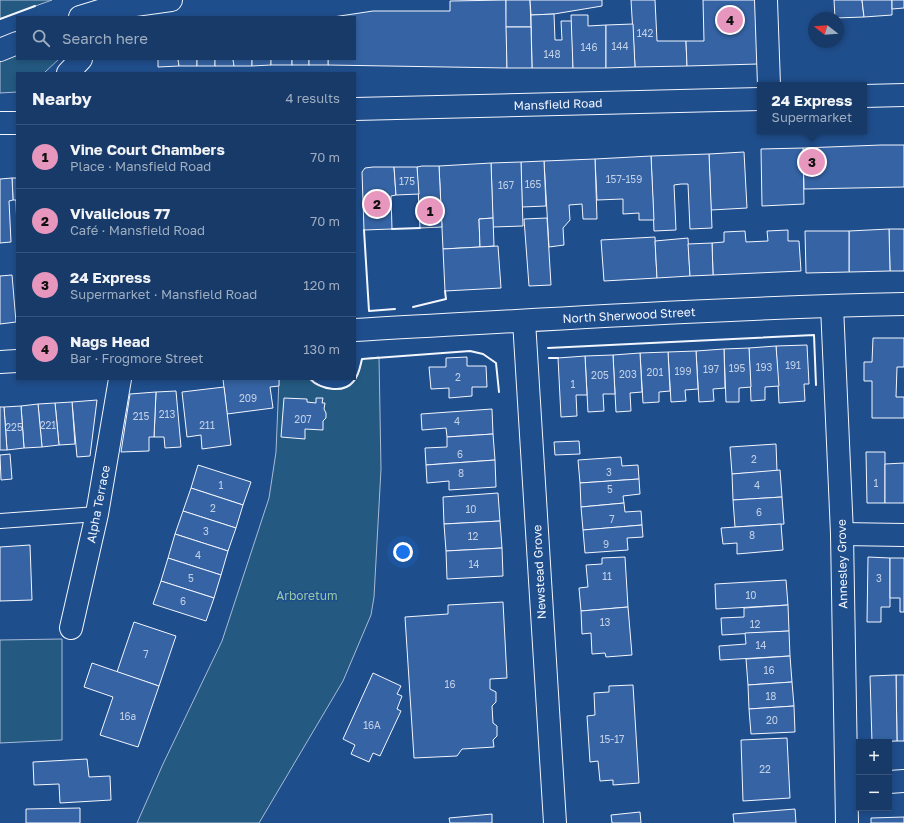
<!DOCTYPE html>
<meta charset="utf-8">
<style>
:root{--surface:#173a69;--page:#244571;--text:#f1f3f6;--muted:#9eadc0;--line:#36547d;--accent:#e797bd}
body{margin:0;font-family:"Golos Text",sans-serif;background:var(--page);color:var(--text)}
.controls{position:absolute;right:12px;bottom:12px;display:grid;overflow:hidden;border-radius:0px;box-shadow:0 2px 6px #0003}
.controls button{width:36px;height:36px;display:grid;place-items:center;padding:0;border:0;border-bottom:1px solid var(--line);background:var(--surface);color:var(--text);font:20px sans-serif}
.compass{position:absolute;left:808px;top:12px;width:36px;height:36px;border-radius:50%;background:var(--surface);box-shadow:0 2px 6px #0003;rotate:287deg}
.you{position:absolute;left:403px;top:552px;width:14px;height:14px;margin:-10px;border:3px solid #fff;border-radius:50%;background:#1a73e8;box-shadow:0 0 0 6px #1a73e833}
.badge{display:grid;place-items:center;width:26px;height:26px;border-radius:50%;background:var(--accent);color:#111;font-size:13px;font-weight:700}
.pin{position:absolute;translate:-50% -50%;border:2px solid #fff;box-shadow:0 1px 4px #0006}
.popup{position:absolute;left:757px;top:82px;width:110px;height:52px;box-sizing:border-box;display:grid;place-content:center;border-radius:0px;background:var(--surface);filter:drop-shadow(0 1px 3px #0005);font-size:13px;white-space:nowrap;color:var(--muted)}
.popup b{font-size:15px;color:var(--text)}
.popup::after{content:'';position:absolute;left:50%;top:100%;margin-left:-8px;border:8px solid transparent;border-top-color:var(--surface)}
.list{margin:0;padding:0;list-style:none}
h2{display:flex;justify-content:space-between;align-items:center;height:52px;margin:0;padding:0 16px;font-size:17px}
h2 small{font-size:13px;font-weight:400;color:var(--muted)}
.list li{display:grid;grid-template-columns:26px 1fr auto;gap:12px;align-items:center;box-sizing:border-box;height:64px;padding:0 16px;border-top:1px solid var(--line)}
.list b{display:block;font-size:15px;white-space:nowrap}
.list p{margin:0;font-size:13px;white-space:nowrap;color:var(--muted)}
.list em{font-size:13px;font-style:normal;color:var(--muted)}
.icon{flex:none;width:22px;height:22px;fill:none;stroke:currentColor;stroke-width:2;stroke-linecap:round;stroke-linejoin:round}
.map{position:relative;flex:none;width:904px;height:823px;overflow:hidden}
.search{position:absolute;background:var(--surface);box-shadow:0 2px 6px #0003;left:16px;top:16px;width:340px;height:44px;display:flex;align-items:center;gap:10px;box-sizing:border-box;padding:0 14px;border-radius:0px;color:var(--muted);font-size:15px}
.panel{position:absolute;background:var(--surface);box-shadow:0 2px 6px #0003;left:16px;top:72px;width:340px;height:308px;border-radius:0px}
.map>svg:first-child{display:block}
.green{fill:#245a82;stroke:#a8bbd7}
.building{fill:#3563a3;stroke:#f2f6ff}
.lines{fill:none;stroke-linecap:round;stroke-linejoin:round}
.lane-casing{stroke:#f2f6ff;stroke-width:16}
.street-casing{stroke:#f2f6ff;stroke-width:24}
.primary-casing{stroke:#f2f6ff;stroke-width:24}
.highway-casing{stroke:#f2f6ff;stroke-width:24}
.lane{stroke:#1f4e8c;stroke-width:14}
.street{stroke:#1f4e8c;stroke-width:22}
.primary{stroke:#1f4e8c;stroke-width:22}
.highway{stroke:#1f4e8c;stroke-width:22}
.wall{stroke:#f2f6ff;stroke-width:2}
.labels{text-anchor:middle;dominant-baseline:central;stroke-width:3;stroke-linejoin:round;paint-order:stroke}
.number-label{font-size:10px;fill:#c3d1e8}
.street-label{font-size:12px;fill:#f2f6ff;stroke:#1f4e8c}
.park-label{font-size:12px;fill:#97c8a6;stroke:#1f4e8c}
</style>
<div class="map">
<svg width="904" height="823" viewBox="0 0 904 823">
<rect width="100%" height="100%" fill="#1f4e8c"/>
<g class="green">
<polygon points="0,0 52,0 0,19"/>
<polygon points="17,52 17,59 59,59 44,73 17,73 17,92 0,93 0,59"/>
<path d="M379 357 381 469 374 597 371 615 343 681 259 823H137L163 764 222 641 269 498 276 452 279 379H310C320 389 343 394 353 382 359 376 360 367 362 359Z"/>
<polygon points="62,639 62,740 0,743 0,640"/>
</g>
<g class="building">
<polygon points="506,0 507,68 328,65 328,59 355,59 355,17 333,17 373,11 450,11 450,1"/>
<polygon points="506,0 530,0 531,27 506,27"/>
<polygon points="530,0 602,0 602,6 554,14 531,15"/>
<polygon points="631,0 655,0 657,41 686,41 687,66 635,67"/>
<polygon points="703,0 756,0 758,64 687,66 686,41 704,41"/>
<polygon points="834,0 862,0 864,17 835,18"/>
<polygon points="862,0 892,0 892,15 864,17"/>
<polygon points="892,0 904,0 904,8 892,9"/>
<polygon points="554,14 555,40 562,40 561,21 572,21 573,68 532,68 531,15"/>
<polygon points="571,15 588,15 588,26 606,25 606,68 573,68"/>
<polygon points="633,24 635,67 606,68 606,25"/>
<polygon points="506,27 531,27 532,68 507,68"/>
<polygon points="158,59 178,59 179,66 158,67"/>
<polygon points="178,59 197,59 197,66 179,66"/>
<rect x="197" y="59" width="18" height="7"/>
<polygon points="215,59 233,59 234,66 215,66"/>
<polygon points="233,59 252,59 252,66 234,66"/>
<polygon points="252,59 271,59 271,65 252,66"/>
<rect x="271" y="59" width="21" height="6"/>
<rect x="292" y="59" width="17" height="6"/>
<rect x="309" y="59" width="19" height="6"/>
<polygon points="881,145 904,145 904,187 804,189 803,148"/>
<polygon points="803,148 804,204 762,206 761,149"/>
<polygon points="744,152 747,208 711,210 709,154"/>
<polygon points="709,154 712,228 690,229 688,184 681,184 674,185 676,230 654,231 651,156"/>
<polygon points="651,156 654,220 639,220 639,213 623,214 623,199 597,200 595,159"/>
<polygon points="595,159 597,219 583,219 582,204 569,205 570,220 563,228 564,245 549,247 544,161"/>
<polygon points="544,161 546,206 522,207 521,162"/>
<polygon points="521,162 523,226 493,227 491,163"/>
<polygon points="491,163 493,218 479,219 480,247 443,249 439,166"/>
<polygon points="422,166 439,166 442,227 420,228 417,167"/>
<polygon points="373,167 394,167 396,195 391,196 392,229 364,230 362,172 365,168"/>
<polygon points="394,167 417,167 419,194 396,195"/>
<polygon points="12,178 17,178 17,231 16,200 13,200"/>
<polygon points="12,178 13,200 9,201 11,242 0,243 0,179"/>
<polygon points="493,218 494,246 480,247 479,219"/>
<polygon points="547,218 551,285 529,286 524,219"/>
<polygon points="889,229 904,229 904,271 890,271"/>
<polygon points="889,229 890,271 849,272 849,231"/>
<polygon points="788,230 788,241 799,241 801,271 713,275 712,243 724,242 724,232 745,231 746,242 768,241 767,231"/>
<polygon points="805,231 849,231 849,272 806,273"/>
<polygon points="655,237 657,278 604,281 601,240"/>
<polygon points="688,238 690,276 657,278 655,241"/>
<polygon points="712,243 713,275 690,276 688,244"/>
<polygon points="498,246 501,288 445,291 443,249"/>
<polygon points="12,275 16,322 0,324 0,276"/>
<polygon points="873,338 904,338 904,367 897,367 896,397 904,397 904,418 872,418 872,381 864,381 864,362 872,362"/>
<polygon points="807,345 809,384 804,384 805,401 779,403 776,346"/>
<polygon points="776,346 779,386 765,387 765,400 751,401 749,348"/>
<polygon points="749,348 751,387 739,388 739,402 726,402 724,349"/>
<polygon points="724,349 725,388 713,389 714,401 699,402 696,351"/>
<polygon points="696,351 698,389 685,390 686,401 671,402 668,352"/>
<polygon points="668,352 670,391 659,392 659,402 643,403 640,353"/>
<polygon points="640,353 642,392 630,393 631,411 616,412 613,355"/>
<polygon points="613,355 615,394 603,394 604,411 588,412 585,356"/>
<polygon points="585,356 587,395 576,395 577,416 561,417 558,358"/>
<polygon points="467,357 467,366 486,366 487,387 472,387 472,396 449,398 449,388 431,389 429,367 446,367 446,358"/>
<polygon points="223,379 279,379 279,386 270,387 273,408 227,414"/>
<polygon points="224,387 231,445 202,449 201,435 187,437 182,392"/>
<polygon points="176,391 181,447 165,448 164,437 154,437 156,392"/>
<polygon points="156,392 154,437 149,437 149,451 121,452 130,394"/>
<polygon points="284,398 307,399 307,402 316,403 316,398 323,398 322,403 325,403 324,409 326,413 326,418 323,421 323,430 305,429 305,439 281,437"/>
<polygon points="97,400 90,456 77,457 72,402"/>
<polygon points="72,402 75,444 59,445 55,403"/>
<polygon points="55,403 59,445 42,447 38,404"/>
<polygon points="38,404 42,447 24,448 21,406"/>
<polygon points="21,406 24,448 7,450 4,407"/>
<polygon points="0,407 4,407 7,450 0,450"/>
<polygon points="492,409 493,434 447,437 446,428 422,430 421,414"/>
<polygon points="493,434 495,460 426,465 425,448 447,447 447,437"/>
<polygon points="579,441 580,454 555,455 554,442"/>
<polygon points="776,444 777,471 732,474 730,447"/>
<polygon points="866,452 885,452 885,503 867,503"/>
<polygon points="10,454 12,479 1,480 0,455"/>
<polygon points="621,457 622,466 638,465 639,479 580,483 578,460"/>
<polygon points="495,460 496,487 449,490 449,481 427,483 426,465"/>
<polygon points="904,463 904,503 885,503 885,464"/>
<polygon points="198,465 251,482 243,505 191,488"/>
<polygon points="780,470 782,497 733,500 732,474"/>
<polygon points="639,479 640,494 623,496 624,503 581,507 580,483"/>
<polygon points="191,488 243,505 236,528 183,511"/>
<polygon points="498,493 500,521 444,524 443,497"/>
<polygon points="782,497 784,524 735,527 733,500"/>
<polygon points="624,503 625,512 641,511 642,525 583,530 581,507"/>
<polygon points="183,511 236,528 228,551 175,534"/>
<polygon points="500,521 502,548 446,551 444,524"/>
<polygon points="781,524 783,550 737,554 737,543 723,544 721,528"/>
<polygon points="642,525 643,537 627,538 628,550 585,553 583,530"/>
<polygon points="175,534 228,551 221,575 168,558"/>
<polygon points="30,545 32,600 0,601 0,547"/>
<polygon points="502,548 503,576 447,579 446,551"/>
<polygon points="625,557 628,607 581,611 579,588 588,587 586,565 602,564 602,558"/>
<polygon points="868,557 890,558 890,607 881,607 881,622 867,622"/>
<polygon points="168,558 221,575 214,598 161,581"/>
<polygon points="890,558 904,558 904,612 900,612 900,598 890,598"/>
<polygon points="786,580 788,605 716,609 715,584"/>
<polygon points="161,581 214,598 206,621 153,604"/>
<polygon points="503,602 507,678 490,679 490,689 496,692 496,702 492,706 493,723 497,726 497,736 493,740 494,747 462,749 457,756 414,758 405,617 448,614 448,605"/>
<polygon points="788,605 789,631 722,635 721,618 744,617 744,608"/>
<polygon points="628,607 632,655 606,657 605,653 592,654 591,633 582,634 581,611"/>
<polygon points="134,622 176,636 159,686 117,672"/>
<polygon points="789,631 790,656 720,660 719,646 746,644 745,633"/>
<polygon points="790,656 792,682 748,685 746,659"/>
<polygon points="92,663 159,686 138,747 100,735 113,697 84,687"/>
<polygon points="373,673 401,686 397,694 402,696 397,709 401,711 380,756 373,753 369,762 351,754 355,745 343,739"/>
<polygon points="896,675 904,675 904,741 897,741"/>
<polygon points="896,675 897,741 872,742 870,676"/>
<polygon points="792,682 794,706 749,709 748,685"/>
<polygon points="633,685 639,783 613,785 613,780 600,781 598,761 590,762 587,716 595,715 594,693 609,692 609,686"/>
<polygon points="794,706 795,732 751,734 749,709"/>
<polygon points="787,738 790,798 743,801 741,740"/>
<polygon points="87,759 89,777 110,776 111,800 60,803 59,784 34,785 33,762"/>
<polygon points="80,808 80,823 26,823 26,809"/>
<polygon points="795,809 796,823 734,823 733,814"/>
<polygon points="640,812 641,823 612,823 611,815"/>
<polygon points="492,814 492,823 450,823 449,818"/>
<polygon points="904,817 904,823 871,823 871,818"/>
</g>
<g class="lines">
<defs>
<polyline id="lane" points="0,521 97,514"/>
<g id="street">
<polyline points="766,0 769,85"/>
<polyline points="832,306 842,534 847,823"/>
<polyline points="524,321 555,823"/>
<path d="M355 330C538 320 721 308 904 304"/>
<polyline points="0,362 17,361"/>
<polyline points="842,534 904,535"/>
<polyline points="71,628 97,514 120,379"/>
<polyline points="889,782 904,781"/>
</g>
<g id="primary">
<polyline points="864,96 904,95"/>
<polyline points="355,109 760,99"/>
</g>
<g id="highway">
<polyline points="80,17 106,9 171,0"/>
<polyline points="0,50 17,43"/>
<polyline points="68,73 81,59"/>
<polyline points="0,123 17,123"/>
</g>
</defs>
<use href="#lane" class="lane-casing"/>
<use href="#street" class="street-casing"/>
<use href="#primary" class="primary-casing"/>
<use href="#highway" class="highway-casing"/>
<use href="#lane" class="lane"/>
<use href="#street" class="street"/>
<use href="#primary" class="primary"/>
<use href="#highway" class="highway"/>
<g class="wall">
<polyline points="0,19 35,6"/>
<polyline points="392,229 420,228"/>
<polyline points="364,230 369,311 395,309"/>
<polyline points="413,307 446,299 445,291"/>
<polyline points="548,348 814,335 816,385"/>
<polyline points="549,358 558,358"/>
<path d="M310 379C320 389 343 394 353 382 359 376 360 367 362 359L470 351 483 354 496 363 499 392"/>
</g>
</g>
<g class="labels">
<g class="number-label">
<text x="645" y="33">142</text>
<text x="620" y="46">144</text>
<text x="589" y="47">146</text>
<text x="552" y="54">148</text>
<text x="624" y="179">157-159</text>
<text x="407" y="181">175</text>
<text x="533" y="184">165</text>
<text x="506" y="185">167</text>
<text x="793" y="365">191</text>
<text x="764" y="367">193</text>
<text x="737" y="368">195</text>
<text x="711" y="369">197</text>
<text x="683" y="371">199</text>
<text x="655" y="372">201</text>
<text x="628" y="374">203</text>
<text x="600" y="375">205</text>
<text x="458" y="377">2</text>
<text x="573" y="384">1</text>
<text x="248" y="398">209</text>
<text x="167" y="414">213</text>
<text x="141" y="416">215</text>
<text x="303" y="419">207</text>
<text x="457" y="421">4</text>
<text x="48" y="425">221</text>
<text x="207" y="425">211</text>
<text x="14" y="427">225</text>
<text x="460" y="454">6</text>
<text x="754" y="459">2</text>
<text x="609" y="472">3</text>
<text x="461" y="473">8</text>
<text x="876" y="483">1</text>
<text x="221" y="485">1</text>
<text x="757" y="485">4</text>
<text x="610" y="489">5</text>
<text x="213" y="508">2</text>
<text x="471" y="509">10</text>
<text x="759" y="512">6</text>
<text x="612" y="519">7</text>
<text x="206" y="531">3</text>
<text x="752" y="535">8</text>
<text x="473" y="536">12</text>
<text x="606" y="544">9</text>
<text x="198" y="555">4</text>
<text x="474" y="564">14</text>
<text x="607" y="576">11</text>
<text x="191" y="578">5</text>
<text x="879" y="578">3</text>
<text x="751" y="595">10</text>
<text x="183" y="601">6</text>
<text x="605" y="622">13</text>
<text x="755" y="624">12</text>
<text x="761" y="645">14</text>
<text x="146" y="654">7</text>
<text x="769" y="670">16</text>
<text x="450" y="684">16</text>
<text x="771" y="696">18</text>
<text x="128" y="716">16a</text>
<text x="772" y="720">20</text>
<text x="372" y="725">16A</text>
<text x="612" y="739">15-17</text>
<text x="765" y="769">22</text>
</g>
<g class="street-label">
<text transform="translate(558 104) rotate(-2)">Mansfield Road</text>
<text transform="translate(629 315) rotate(-3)">North Sherwood Street</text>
<text transform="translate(98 504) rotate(-79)">Alpha Terrace</text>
<text transform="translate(842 564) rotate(-91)">Annesley Grove</text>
<text transform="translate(539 572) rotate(-93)">Newstead Grove</text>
</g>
<g class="park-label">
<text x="307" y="595">Arboretum</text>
</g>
</g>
</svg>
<div class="controls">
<button>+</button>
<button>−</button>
</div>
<svg class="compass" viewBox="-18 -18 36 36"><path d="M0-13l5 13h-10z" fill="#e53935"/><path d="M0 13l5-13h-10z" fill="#9eadc0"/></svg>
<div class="you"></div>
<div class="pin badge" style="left:430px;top:211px">1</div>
<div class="pin badge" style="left:377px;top:204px">2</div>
<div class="pin badge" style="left:812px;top:162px">3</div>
<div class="popup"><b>24 Express</b>Supermarket</div>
<div class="pin badge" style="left:730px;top:20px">4</div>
<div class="search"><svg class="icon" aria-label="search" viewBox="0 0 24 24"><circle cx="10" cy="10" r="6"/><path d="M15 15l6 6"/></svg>Search here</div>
<section class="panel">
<h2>Nearby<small>4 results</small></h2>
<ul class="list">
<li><span class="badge">1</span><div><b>Vine Court Chambers</b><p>Place · Mansfield Road</p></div><em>70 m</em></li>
<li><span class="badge">2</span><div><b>Vivalicious 77</b><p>Café · Mansfield Road</p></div><em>70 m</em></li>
<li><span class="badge">3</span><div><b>24 Express</b><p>Supermarket · Mansfield Road</p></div><em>120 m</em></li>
<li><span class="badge">4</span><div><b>Nags Head</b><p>Bar · Frogmore Street</p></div><em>130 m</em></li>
</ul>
</section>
</div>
